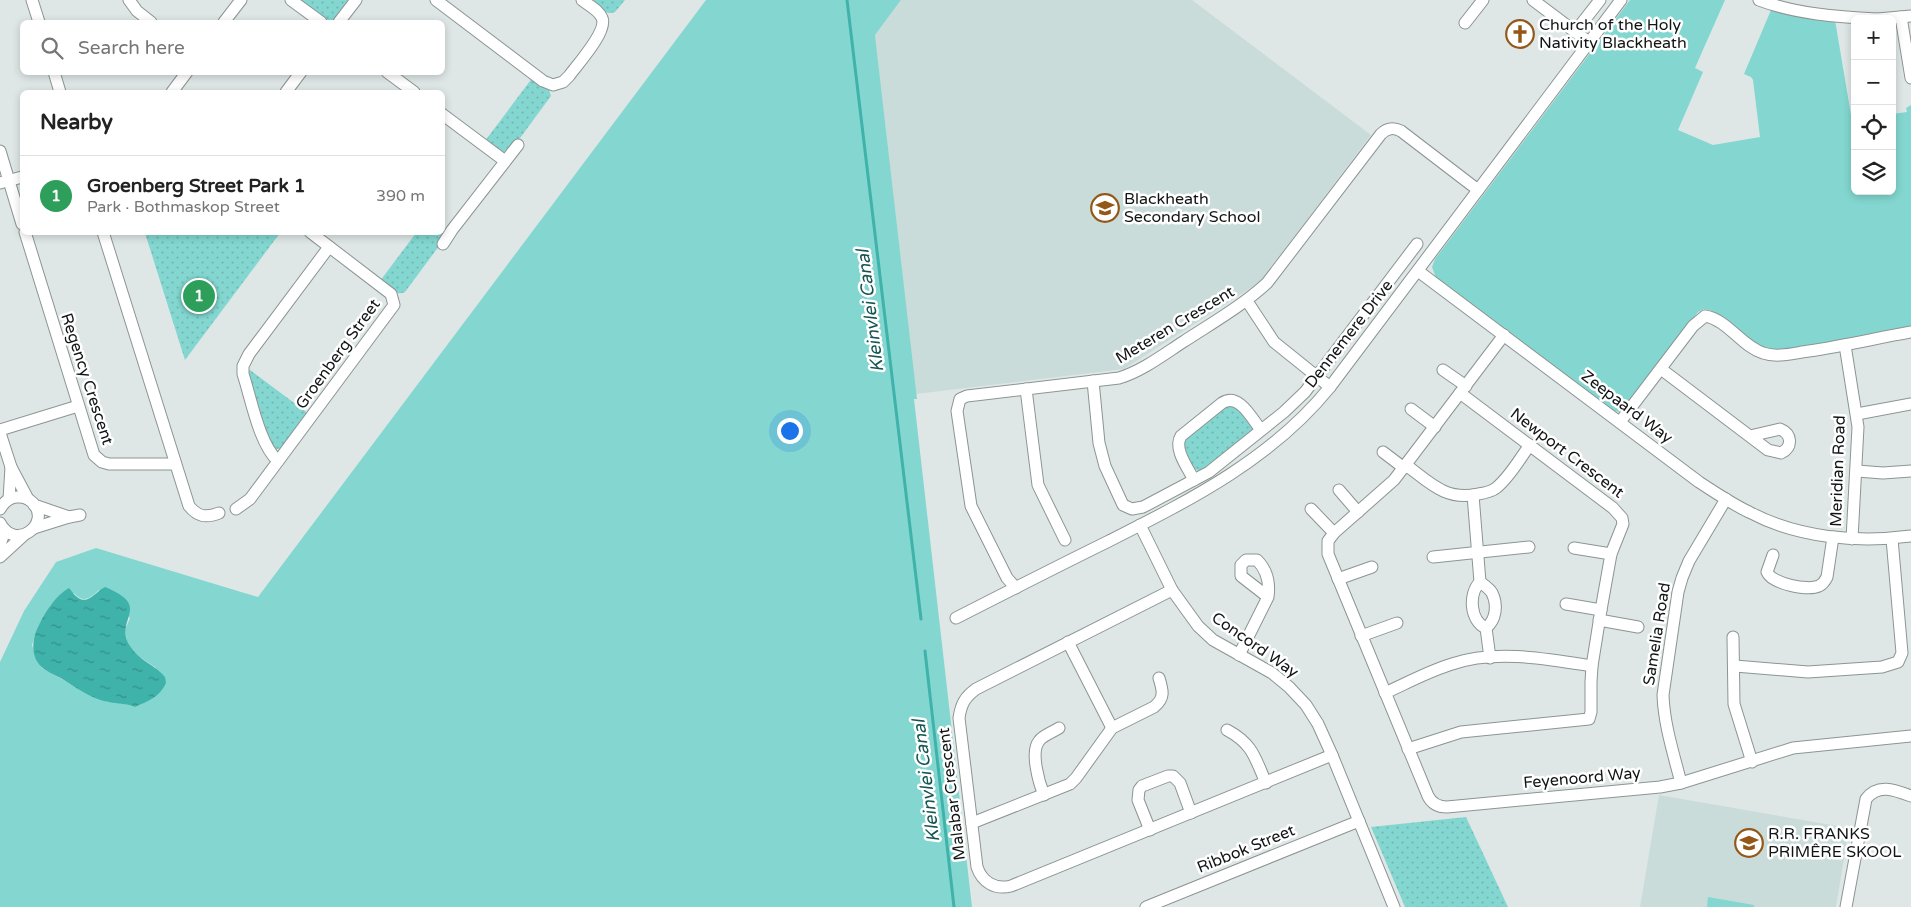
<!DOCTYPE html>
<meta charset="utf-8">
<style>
:root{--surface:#fff;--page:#f2f2f2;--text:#222;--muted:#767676;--line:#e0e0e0;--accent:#935717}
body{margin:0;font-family:"Varela Round",sans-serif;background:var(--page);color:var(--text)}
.controls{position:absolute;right:15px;top:15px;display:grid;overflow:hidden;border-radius:8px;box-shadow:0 2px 8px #0003}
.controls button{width:45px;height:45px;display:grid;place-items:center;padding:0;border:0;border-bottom:1px solid var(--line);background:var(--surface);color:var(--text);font:25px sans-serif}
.you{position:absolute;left:789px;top:430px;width:18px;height:18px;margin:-12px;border:4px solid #fff;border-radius:50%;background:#1a73e8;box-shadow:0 0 0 8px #1a73e833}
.badge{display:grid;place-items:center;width:32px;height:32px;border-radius:50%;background:var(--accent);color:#fff;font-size:16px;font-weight:700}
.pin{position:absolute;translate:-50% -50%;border:2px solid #fff;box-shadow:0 1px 5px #0006}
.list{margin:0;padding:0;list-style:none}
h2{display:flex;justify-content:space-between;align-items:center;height:65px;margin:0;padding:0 20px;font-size:21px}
h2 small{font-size:16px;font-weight:400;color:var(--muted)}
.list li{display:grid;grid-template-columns:32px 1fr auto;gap:15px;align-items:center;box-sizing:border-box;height:80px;padding:0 20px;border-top:1px solid var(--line)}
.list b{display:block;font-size:19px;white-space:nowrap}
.list p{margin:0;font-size:16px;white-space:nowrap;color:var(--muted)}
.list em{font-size:16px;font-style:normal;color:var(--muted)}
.icon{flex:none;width:28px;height:28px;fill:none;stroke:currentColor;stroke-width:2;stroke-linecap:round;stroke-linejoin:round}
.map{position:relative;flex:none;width:1911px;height:907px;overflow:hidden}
.search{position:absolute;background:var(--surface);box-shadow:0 2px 8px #0003;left:20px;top:20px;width:425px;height:55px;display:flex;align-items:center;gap:12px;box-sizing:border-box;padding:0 18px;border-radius:8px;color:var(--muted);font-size:19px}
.panel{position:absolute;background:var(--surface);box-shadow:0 2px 8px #0003;left:20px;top:90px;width:425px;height:145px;border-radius:8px}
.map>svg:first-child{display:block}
.built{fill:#cadcda}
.grass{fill:#83d7d0;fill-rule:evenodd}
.park{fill:url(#park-dots)}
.water{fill:url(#water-ripples)}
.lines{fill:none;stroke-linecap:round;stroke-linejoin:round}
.stream{stroke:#3fb2aa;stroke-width:3}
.minor-casing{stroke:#8c9594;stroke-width:13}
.minor{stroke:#fff;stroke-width:11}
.labels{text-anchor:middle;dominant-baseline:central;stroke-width:5;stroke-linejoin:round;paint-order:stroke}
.poi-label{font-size:16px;fill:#121515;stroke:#fff;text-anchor:start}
.street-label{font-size:16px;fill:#121515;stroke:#fff}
.water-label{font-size:18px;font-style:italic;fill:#155551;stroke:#fff}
</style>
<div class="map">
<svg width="1911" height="907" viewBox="0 0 1911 907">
<defs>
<pattern id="park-dots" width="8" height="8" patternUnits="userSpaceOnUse" patternTransform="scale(1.25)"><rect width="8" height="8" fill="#83d7d0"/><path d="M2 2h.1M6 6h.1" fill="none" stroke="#70b8b2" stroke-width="1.8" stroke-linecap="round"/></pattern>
<pattern id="water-ripples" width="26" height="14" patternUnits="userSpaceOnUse" patternTransform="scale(1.25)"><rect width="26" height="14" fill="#3fb2aa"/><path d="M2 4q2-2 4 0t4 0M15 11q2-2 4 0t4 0" fill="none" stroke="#339089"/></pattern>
</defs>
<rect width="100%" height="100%" fill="#dee7e6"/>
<g class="built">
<polygon points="901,0 1192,0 1371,135 1260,282 1124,369 916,394 875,35"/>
<polygon points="1659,795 1849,828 1836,907 1640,907"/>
</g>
<g class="grass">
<path d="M706 0H901L875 35 917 399H914L972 907H0V662L24 611 56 562 96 548 258 597ZM99 590 130 618 125 630 127 642 134 653 156 668 141 704 135 707 123 703 104 701 81 690 42 668 38 663 32 645 38 627 51 605 74 593C83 604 90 598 99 590Z"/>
<polygon points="1630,0 1725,0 1695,68 1703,72 1678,130 1713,145 1760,137 1753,80 1751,77 1744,74 1771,10 1835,20 1852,121 1855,121 1855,191 1892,191 1892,114 1907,112 1906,108 1911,105 1911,329 1780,352 1755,345 1710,310 1704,309 1698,312 1626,409 1620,412 1613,411 1436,278 1432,267 1435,259"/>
<polygon points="1708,897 1754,905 1754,907 1707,907"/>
</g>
<g class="park">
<path d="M299 0H350C346 6 341 15 336 19 327 26 306 6 299 0Z"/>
<path d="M591 0H625L615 12C604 16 599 7 591 0Z"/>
<polygon points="533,77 549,90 551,96 509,153 506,154 485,141"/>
<path d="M443 228 446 233 445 238 405 292C396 297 388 287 380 281L416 233 442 232Z"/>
<polygon points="145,233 145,232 280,233 185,360"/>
<polygon points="246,367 309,414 281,449 275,449 268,443"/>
<polygon points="1227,405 1237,406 1252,427 1252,431 1201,471 1194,469 1182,448 1182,441"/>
<polygon points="1466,817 1508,907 1405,907 1371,827"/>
</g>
<path class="water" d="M105 587C154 607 113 619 130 646 138 660 155 665 165 677L166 683C160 697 148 701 135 707 125 703 118 704 109 702 95 700 79 690 67 682 60 677 51 674 44 669 29 658 32 637 40 623 46 611 56 595 69 588 72 591 74 595 77 597 88 606 96 591 105 587Z"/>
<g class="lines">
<g class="stream">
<polyline points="847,0 921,619"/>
<polyline points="925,651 954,907"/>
</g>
<defs>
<g id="minor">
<polyline points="32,0 39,22"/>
<polyline points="129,0 137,11 151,22"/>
<polyline points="291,0 321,22"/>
<path d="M436 0 543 81 553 85 563 82 569 76C577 65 608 31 602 18 599 10 588 5 582 0"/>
<polyline points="1533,0 1590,43"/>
<path d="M1759 0C1796 14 1838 17 1877 19"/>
<polyline points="1901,17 1911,78"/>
<polyline points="1878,19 1911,16"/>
<polyline points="224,22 241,0"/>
<polyline points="339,22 356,0"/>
<polyline points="1465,23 1483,0"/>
<polyline points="1575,32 1600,0"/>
<polyline points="54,72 60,92"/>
<polyline points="387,72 414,92"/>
<polyline points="172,92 187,72"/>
<polyline points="286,92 301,72"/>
<polyline points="442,114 505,161"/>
<polyline points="0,151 22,224"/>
<polyline points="0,183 22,177"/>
<polyline points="25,232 94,455 102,462 109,464 175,464"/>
<path d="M103 232 189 506C198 517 206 518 219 513"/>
<polyline points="443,244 452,230 518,145"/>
<path d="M1418 271 1699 482C1716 493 1732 504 1749 512 1798 538 1857 543 1911 536"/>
<polyline points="1247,301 1274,342 1330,387"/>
<path d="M1504 335 1394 480 1334 533 1328 541V554L1428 796C1432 804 1438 807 1447 807L1660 787 1681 783 1793 748 1911 736"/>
<polyline points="1845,345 1858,427 1852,539"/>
<path d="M1661 369 1768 450 1781 453C1793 447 1792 434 1780 429L1750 436"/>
<polyline points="1443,370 1466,386"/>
<polyline points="1093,381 1099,443 1105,466 1123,505 1132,509 1143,507 1209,472 1284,412 1305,392 1417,244"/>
<polyline points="1026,389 1038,485 1065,540"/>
<polyline points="1411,409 1435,427"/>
<polyline points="1857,414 1911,404"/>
<path d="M1620 422 1693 326 1705 316C1728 320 1741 346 1763 353 1777 358 1794 353 1809 351 1843 346 1877 338 1911 332"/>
<polyline points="0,430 78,406"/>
<polyline points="0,433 11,467 28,499"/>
<polyline points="1383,452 1404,468"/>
<path d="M278 461C259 444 251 398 243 374V366L249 354 329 247"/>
<path d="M1406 465C1430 483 1446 501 1478 494 1485 493 1491 492 1496 488 1510 477 1520 458 1530 445"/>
<polyline points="1857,471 1883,473 1911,471"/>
<path d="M1194 480C1188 468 1173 449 1181 436L1222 403C1239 392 1252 419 1261 430"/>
<polyline points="1339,490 1358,512"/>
<path d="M1473 495 1480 582C1468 594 1470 621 1486 628L1490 658"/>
<polyline points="9,499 11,467"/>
<polyline points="34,505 69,517"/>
<path d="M0 509C4 502 10 496 19 497 24 497 29 499 33 503 52 524 15 552 0 523"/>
<polyline points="236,509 250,499 394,305 391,294 310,232"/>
<polyline points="1311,509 1334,533"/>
<polyline points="1140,525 1172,590 1198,626 1213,640 1272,673 1289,687 1306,705 1318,724 1332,755 1394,907"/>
<polyline points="34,528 69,517 80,515"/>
<polyline points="0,545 5,530"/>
<polyline points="1574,548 1611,554"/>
<path d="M1773 555 1767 572C1772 584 1808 591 1819 586 1823 584 1825 581 1827 577L1833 537"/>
<polyline points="0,557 24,535"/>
<polyline points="1433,557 1529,547"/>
<polyline points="1338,579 1372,567"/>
<path d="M1480 582C1484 585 1490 589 1492 593 1498 605 1496 620 1486 628"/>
<path d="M1016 588 1007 578 971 506 957 411 960 399 967 396 1119 378C1142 371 1163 355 1183 342 1212 323 1242 306 1267 283L1381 134C1387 128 1393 127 1401 131L1478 190"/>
<path d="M1172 590 976 689C965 697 961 704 959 718L977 867C982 882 995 890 1011 886L1332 755"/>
<polyline points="1566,604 1601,610"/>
<path d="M956 618C1007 592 1058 566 1109 541 1190 500 1272 459 1330 387L1621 0"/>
<polyline points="1599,620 1638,627"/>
<polyline points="1361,636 1397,623"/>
<polyline points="1733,637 1734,704 1752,762"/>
<polyline points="1068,642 1112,728"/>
<path d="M1239 655 1268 597C1270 583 1267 570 1257 560H1246L1241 565V576L1268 597"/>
<polyline points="1735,666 1808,672 1882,667 1898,662 1902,653 1892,539"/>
<path d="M1385 693C1407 683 1429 671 1452 664 1495 649 1548 659 1592 666"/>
<path d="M1227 730C1253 744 1255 758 1266 783"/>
<polyline points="1408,749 1461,732 1589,719 1591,712 1591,682 1592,666 1601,610 1611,554 1623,524 1622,518 1613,508 1460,393"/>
<path d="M1681 783C1674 755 1664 725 1663 695L1678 592 1682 578 1689 561 1726 499"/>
<path d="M1044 795C1039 783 1030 752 1039 741 1043 735 1053 732 1059 728"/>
<path d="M972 823 1070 784 1076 778 1112 728 1154 707C1165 698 1163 691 1159 678"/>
<polyline points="1150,830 1138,800 1139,790 1142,786 1168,776 1173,776 1180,783 1191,813"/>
<polyline points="1146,907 1359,821"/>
<path d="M1846 907 1866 799C1878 783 1895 790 1911 796"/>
</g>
</defs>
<use href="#minor" class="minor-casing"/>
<use href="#minor" class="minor"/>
</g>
<defs>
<symbol id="church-ring" viewBox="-11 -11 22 22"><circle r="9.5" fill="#fff" stroke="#935717" stroke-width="1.5"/><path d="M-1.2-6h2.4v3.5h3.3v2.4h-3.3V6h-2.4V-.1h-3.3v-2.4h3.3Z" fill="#935717"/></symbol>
<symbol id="school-ring" viewBox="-11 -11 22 22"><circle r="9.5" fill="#fff" stroke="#935717" stroke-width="1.5"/><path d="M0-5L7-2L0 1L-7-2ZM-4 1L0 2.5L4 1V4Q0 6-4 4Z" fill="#935717"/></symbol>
</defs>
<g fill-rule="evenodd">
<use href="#church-ring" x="1504" y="18" width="32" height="32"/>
<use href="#school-ring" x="1089" y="192" width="32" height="32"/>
<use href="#school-ring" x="1733" y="827" width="32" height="32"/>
</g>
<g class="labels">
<g class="poi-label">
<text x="1539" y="25">Church of the Holy<tspan x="1539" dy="18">Nativity Blackheath</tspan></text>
<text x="1124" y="199">Blackheath<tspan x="1124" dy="18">Secondary School</tspan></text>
<text x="1768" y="834">R.R. FRANKS<tspan x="1768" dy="18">PRIMÊRE SKOOL</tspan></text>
</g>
<g class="street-label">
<text transform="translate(1175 325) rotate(-31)">Meteren Crescent</text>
<text transform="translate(1349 334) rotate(-52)">Dennemere Drive</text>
<text transform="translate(338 354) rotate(-54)">Groenberg Street</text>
<text transform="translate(87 379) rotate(72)">Regency Crescent</text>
<text transform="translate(1627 407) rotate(37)">Zeepaard Way</text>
<text transform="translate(1567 453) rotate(37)">Newport Crescent</text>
<text transform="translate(1838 471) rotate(-88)">Meridian Road</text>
<text transform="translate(1657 634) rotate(-81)">Samelia Road</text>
<text transform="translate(1255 645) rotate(35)">Concord Way</text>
<text transform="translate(1582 778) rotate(-5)">Feyenoord Way</text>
<text transform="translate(952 794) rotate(-97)">Malabar Crescent</text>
<text transform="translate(1246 849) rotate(-22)">Ribbok Street</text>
</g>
<g class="water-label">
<text transform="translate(870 311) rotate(-97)">Kleinvlei Canal</text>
<text transform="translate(926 781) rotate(-97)">Kleinvlei Canal</text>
</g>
</g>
</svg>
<div class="controls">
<button>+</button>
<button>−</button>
<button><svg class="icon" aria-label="locate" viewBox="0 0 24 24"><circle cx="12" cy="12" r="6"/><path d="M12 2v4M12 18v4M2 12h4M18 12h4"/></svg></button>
<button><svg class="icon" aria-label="layers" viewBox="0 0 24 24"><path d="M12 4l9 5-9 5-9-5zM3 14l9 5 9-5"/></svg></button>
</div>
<div class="you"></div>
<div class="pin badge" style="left:199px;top:296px;background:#2e9e5b">1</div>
<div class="search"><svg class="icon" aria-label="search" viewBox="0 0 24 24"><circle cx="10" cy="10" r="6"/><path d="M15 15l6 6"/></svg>Search here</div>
<section class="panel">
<h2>Nearby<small></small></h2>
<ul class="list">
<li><span class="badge" style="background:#2e9e5b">1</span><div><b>Groenberg Street Park 1</b><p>Park · Bothmaskop Street</p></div><em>390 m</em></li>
</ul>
</section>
</div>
